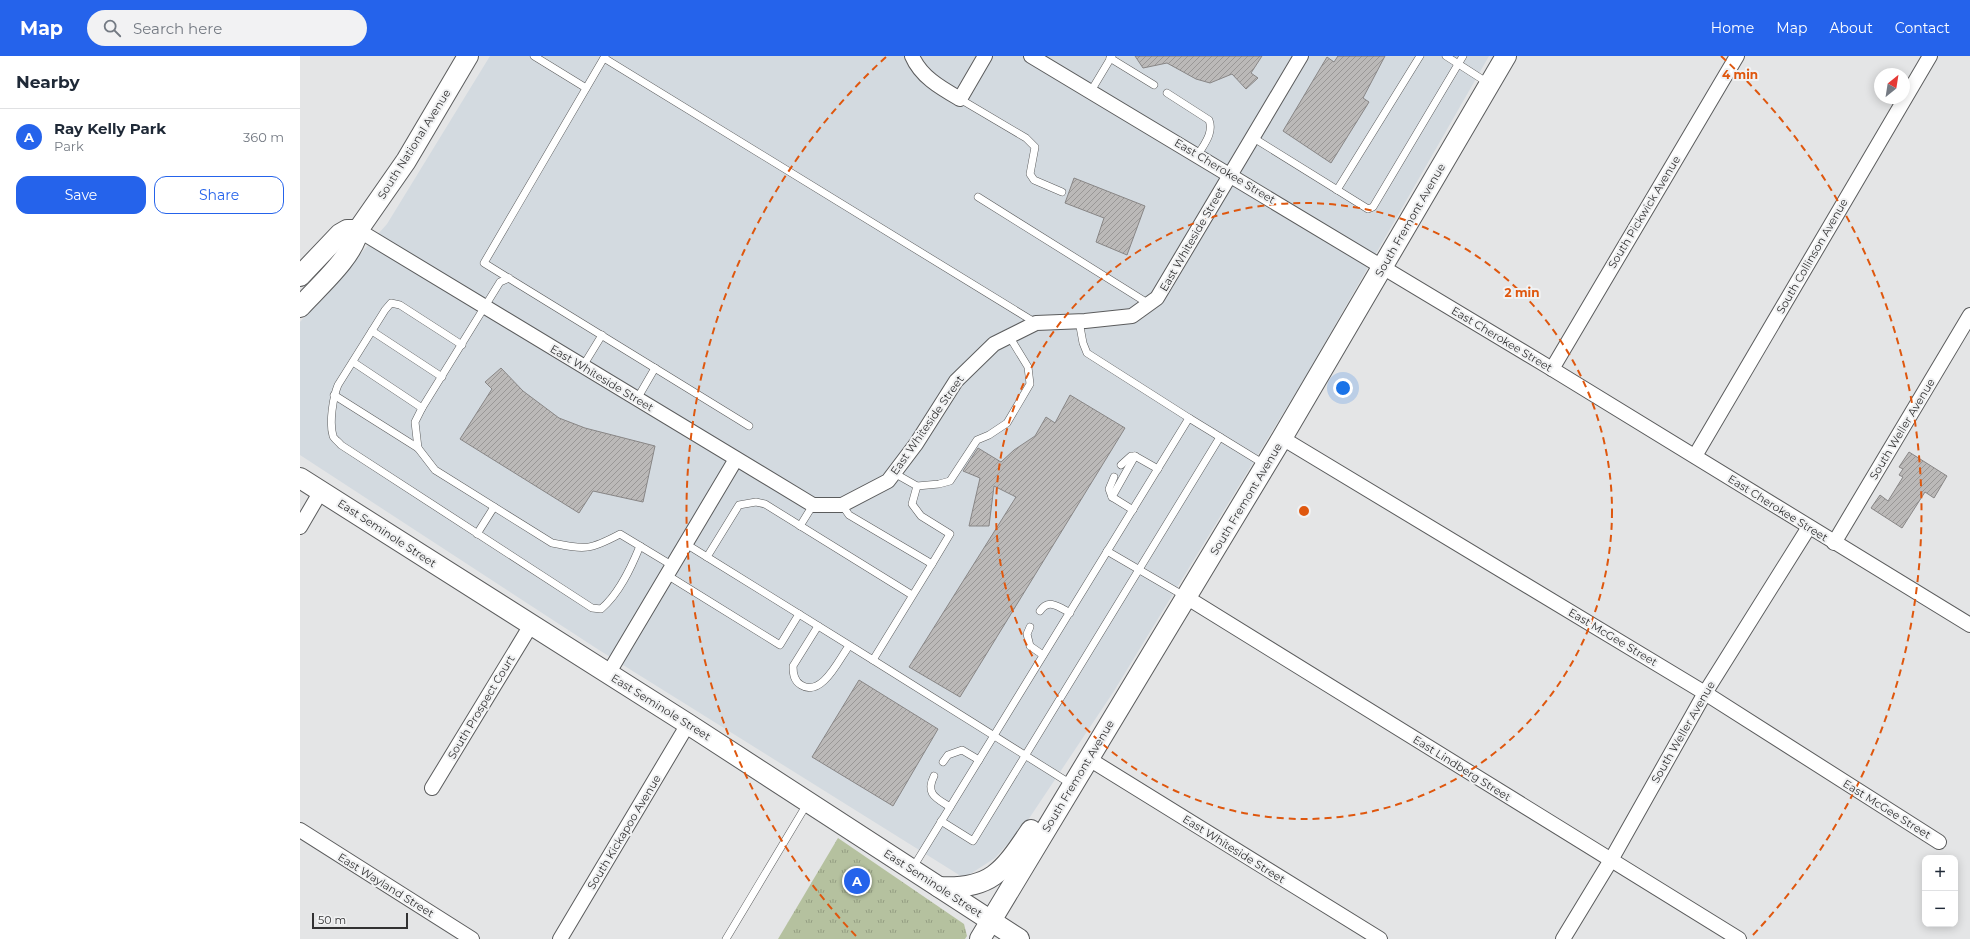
<!DOCTYPE html>
<meta charset="utf-8">
<style>
:root{--surface:#fff;--page:#f2f2f3;--text:#1f2937;--muted:#747a83;--line:#e0e1e3;--accent:#2563eb}
body{margin:0;font-family:Montserrat,sans-serif;background:var(--page);color:var(--text)}
.controls{position:absolute;right:12px;bottom:12px;display:grid;overflow:hidden;border-radius:8px;box-shadow:0 2px 10px #0003}
.controls button{width:36px;height:36px;display:grid;place-items:center;padding:0;border:0;border-bottom:1px solid var(--line);background:var(--surface);color:var(--text);font:20px sans-serif}
.compass{position:absolute;left:1574px;top:12px;width:36px;height:36px;border-radius:50%;background:var(--surface);box-shadow:0 2px 10px #0003;rotate:30deg}
.scale{position:absolute;left:12px;bottom:10px;width:96px;box-sizing:border-box;padding-left:4px;border:2px solid #313132;border-top:0;font-size:11px;line-height:14px;white-space:nowrap;color:#313132;-webkit-text-stroke:3px #f1f2f3;paint-order:stroke}
.you{position:absolute;left:1043px;top:332px;width:14px;height:14px;margin:-10px;border:3px solid #fff;border-radius:50%;background:#1a73e8;box-shadow:0 0 0 6px #1a73e833}
.badge{display:grid;place-items:center;width:26px;height:26px;border-radius:50%;background:var(--accent);color:#fff;font-size:13px;font-weight:700}
.pin{position:absolute;translate:-50% -50%;border:2px solid #fff;box-shadow:0 1px 4px #0006}
.list{margin:0;padding:0;list-style:none}
h2{display:flex;justify-content:space-between;align-items:center;height:52px;margin:0;padding:0 16px;font-size:17px}
h2 small{font-size:13px;font-weight:400;color:var(--muted)}
.list li{display:grid;grid-template-columns:26px 1fr auto;gap:12px;align-items:center;box-sizing:border-box;height:56px;padding:0 16px;border-top:1px solid var(--line)}
.list b{display:block;font-size:15px;white-space:nowrap}
.list p{margin:0;font-size:13px;white-space:nowrap;color:var(--muted)}
.list em{font-size:13px;font-style:normal;color:var(--muted)}
.actions{display:flex;gap:8px;padding:12px 16px}
.actions a{flex:1;padding:9px 0;border:1px solid var(--accent);border-radius:12px;text-align:center;font-size:14px;color:var(--accent)}
.actions .main{background:var(--accent);color:#fff}
.icon{flex:none;width:22px;height:22px;fill:none;stroke:currentColor;stroke-width:2;stroke-linecap:round;stroke-linejoin:round}
.map{position:relative;flex:none;width:1670px;height:883px;overflow:hidden}
header{display:flex;align-items:center;gap:24px;box-sizing:border-box;height:56px;padding:0 20px;background:var(--accent);color:#fff}
header strong{font-size:19px}
nav{display:flex;gap:22px;margin-inline-start:auto;font-size:14px}
.search{width:280px;height:36px;background:var(--page);display:flex;align-items:center;gap:10px;box-sizing:border-box;padding:0 14px;border-radius:22px;color:var(--muted);font-size:15px}
main{display:flex}
aside{flex:1;background:var(--surface)}
.map>svg:first-child{display:block}
.built{fill:#d3dae0}
.park{fill:url(#park-tufts)}
.building{fill:url(#building-hatch);stroke:#888686}
.lines{fill:none;stroke-linecap:round;stroke-linejoin:round}
.lane-casing{stroke:#5b5c5d;stroke-width:8}
.street-casing{stroke:#5b5c5d;stroke-width:16}
.secondary-casing{stroke:#5b5c5d;stroke-width:22}
.lane{stroke:#fff;stroke-width:7}
.street{stroke:#fff;stroke-width:14}
.secondary{stroke:#fff;stroke-width:20}
.ring{fill:none;stroke:#df570e;stroke-width:2;stroke-dasharray:7 5}
.labels{text-anchor:middle;dominant-baseline:central;stroke-width:4;stroke-linejoin:round;paint-order:stroke}
.street-label{font-size:11px;fill:#313132;stroke:#f1f2f3}
.centre{fill:#df570e;stroke:#f1f2f3;stroke-width:2}
.ring-label{font-size:12px;text-anchor:middle;font-weight:bold;fill:#df570e;stroke:#f1f2f3;stroke-width:4;stroke-linejoin:round;paint-order:stroke}
</style>
<header>
<strong>Map</strong>
<div class="search"><svg class="icon" aria-label="search" viewBox="0 0 24 24"><circle cx="10" cy="10" r="6"/><path d="M15 15l6 6"/></svg>Search here</div>
<nav><a>Home</a><a>Map</a><a>About</a><a>Contact</a></nav>
</header>
<main>
<aside>
<h2>Nearby<small></small></h2>
<ul class="list">
<li><span class="badge">A</span><div><b>Ray Kelly Park</b><p>Park</p></div><em>360 m</em></li>
</ul>
<div class="actions"><a class="main">Save</a><a>Share</a></div>
</aside>
<div class="map">
<svg width="1670" height="883" viewBox="0 0 1670 883">
<defs>
<pattern id="park-tufts" width="24" height="20" patternUnits="userSpaceOnUse"><rect width="24" height="20" fill="#b5c19f"/><path d="M3 7l-1-3M5 7V3M7 7l1-3M15 17l-1-3M17 17v-4M19 17l1-3" fill="none" stroke="#949d82"/></pattern>
<pattern id="building-hatch" width="6" height="6" patternUnits="userSpaceOnUse"><rect width="6" height="6" fill="#bbb9b8"/><path d="M-1 1l2-2M0 6l6-6M5 7l2-2" fill="none" stroke="#999796"/></pattern>
</defs>
<rect width="100%" height="100%" fill="#e4e5e6"/>
<polygon class="built" points="190,0 1189,0 1007,318 814,635 726,767 695,802 664,822 299,594 0,399 0,266 87,168"/>
<polygon class="park" points="538,782 664,868 667,880 665,883 478,883"/>
<g class="building">
<polygon points="835,0 962,0 951,17 958,22 946,33 932,18 910,27 896,23 867,7 843,12"/>
<polygon points="1038,0 1085,0 1063,42 1069,46 1031,107 983,75 1027,1 1034,6"/>
<polygon points="774,122 845,150 827,199 796,186 804,162 765,147"/>
<polygon points="201,312 223,335 259,362 285,372 355,390 343,446 293,435 279,457 160,383 192,333 185,326"/>
<polygon points="770,339 825,372 660,641 609,611 716,441 694,430 689,470 669,470 680,422 663,415 678,392 701,406 714,394 735,380 746,361 755,367"/>
<polygon points="1609,396 1647,420 1634,442 1625,436 1602,472 1571,452 1580,439 1588,445 1603,421 1599,419 1603,413 1599,411"/>
<polygon points="559,624 638,673 593,750 512,701"/>
</g>
<g class="lines">
<defs>
<g id="lane">
<polyline points="234,0 286,32"/>
<polyline points="305,0 184,207 449,370"/>
<polyline points="1146,0 1188,27"/>
<polyline points="304,2 736,267"/>
<polyline points="810,2 854,29"/>
<polyline points="791,35 812,0"/>
<path d="M867 37 909 64C914 77 904 88 898 99"/>
<polyline points="660,43 726,82 735,91 730,118 734,124 762,136"/>
<polyline points="952,81 1068,153 1073,151 1163,0"/>
<polyline points="1037,134 1120,0"/>
<polyline points="678,141 849,248"/>
<path d="M209 222 200 226 122 352 115 366 118 392 135 414 252 487C286 494 290 494 320 478L373 510"/>
<polyline points="779,265 783,287 787,297 889,362"/>
<polyline points="72,275 142,321"/>
<path d="M162 289 100 249 91 247 85 254 38 329C33 341 29 367 33 380 34 383 39 386 41 389L292 552 301 553C319 538 331 512 340 490"/>
<polyline points="53,306 122,352"/>
<polyline points="283,310 302,279"/>
<polyline points="34,339 118,392"/>
<polyline points="337,343 355,312"/>
<polyline points="821,409 831,400 835,400"/>
<polyline points="594,417 617,430 639,428 650,425 677,384 689,379 707,367 730,328 728,311 709,280"/>
<polyline points="617,430 612,448 621,460 650,478 632,508"/>
<polyline points="812,441 809,433 814,421"/>
<polyline points="542,449 549,459 632,508 573,604 407,501 439,449 456,446 465,448 612,539"/>
<polyline points="833,454 812,441 835,400 858,413"/>
<polyline points="500,470 513,449"/>
<polyline points="177,478 194,451"/>
<polyline points="386,488 407,501"/>
<polyline points="807,495 886,541"/>
<polyline points="367,519 480,589 499,558"/>
<path d="M740 555C749 542 759 551 770 557"/>
<path d="M518 570 493 610C493 618 494 625 501 629 522 642 539 603 549 590"/>
<polyline points="730,571 727,578 730,590 743,599"/>
<polyline points="573,604 771,728"/>
<polyline points="643,706 648,699 662,694 679,704"/>
<path d="M634 720C625 738 636 742 650 751"/>
<polyline points="641,765 673,785 920,381"/>
<polyline points="612,813 889,362 964,408"/>
<polyline points="426,883 507,748"/>
</g>
<g id="street">
<path d="M612 0C621 21 641 32 660 43L685 0"/>
<polyline points="731,0 1252,313 1670,569"/>
<polyline points="58,174 513,449 542,449 588,425 616,388 656,325 694,288 736,267 785,265 832,260 857,242 1001,0"/>
<polyline points="1252,313 1437,0"/>
<polyline points="982,382 1405,637 1639,786"/>
<polyline points="1395,400 1630,0"/>
<polyline points="0,471 21,435"/>
<polyline points="1534,487 1670,259"/>
<polyline points="886,541 1439,883"/>
<polyline points="308,618 436,403"/>
<polyline points="789,703 1080,883"/>
<polyline points="132,732 231,569"/>
<polyline points="0,774 172,883"/>
<polyline points="260,883 388,668"/>
<polyline points="1263,883 1311,804 1405,637 1509,471"/>
</g>
<g id="secondary">
<polyline points="0,220 40,178 47,174 58,174"/>
<path d="M0 251C17 232 55 199 58 174L106 105 168 0"/>
<polyline points="0,422 388,668 719,883"/>
<path d="M639 831C692 834 704 814 731 774"/>
<polyline points="680,883 982,382 1206,0"/>
</g>
</defs>
<use href="#lane" class="lane-casing"/>
<use href="#street" class="street-casing"/>
<use href="#secondary" class="secondary-casing"/>
<use href="#lane" class="lane"/>
<use href="#street" class="street"/>
<use href="#secondary" class="secondary"/>
</g>
<g class="ring">
<circle cx="1004" cy="455" r="308"/>
<path d="M556 880A617 617 0 0 1 587 0M1421 0A617 617 0 0 1 1452 880"/>
</g>
<g class="labels">
<g class="street-label">
<text transform="translate(114 88) rotate(-58)">South National Avenue</text>
<text transform="translate(925 115) rotate(31)">East Cherokee Street</text>
<text transform="translate(1344 156) rotate(-59)">South Pickwick Avenue</text>
<text transform="translate(1110 164) rotate(-60)">South Fremont Avenue</text>
<text transform="translate(892 183) rotate(-60)">East Whiteside Street</text>
<text transform="translate(1512 200) rotate(-60)">South Collinson Avenue</text>
<text transform="translate(1202 283) rotate(31)">East Cherokee Street</text>
<text transform="translate(302 322) rotate(31)">East Whiteside Street</text>
<text transform="translate(627 369) rotate(-55)">East Whiteside Street</text>
<text transform="translate(1602 373) rotate(-59)">South Weller Avenue</text>
<text transform="translate(946 443) rotate(-59)">South Fremont Avenue</text>
<text transform="translate(1478 452) rotate(32)">East Cherokee Street</text>
<text transform="translate(87 477) rotate(33)">East Seminole Street</text>
<text transform="translate(1313 581) rotate(31)">East McGee Street</text>
<text transform="translate(181 651) rotate(-59)">South Prospect Court</text>
<text transform="translate(361 651) rotate(32)">East Seminole Street</text>
<text transform="translate(1383 676) rotate(-60)">South Weller Avenue</text>
<text transform="translate(1162 712) rotate(32)">East Lindberg Street</text>
<text transform="translate(778 720) rotate(-59)">South Fremont Avenue</text>
<text transform="translate(1587 753) rotate(32)">East McGee Street</text>
<text transform="translate(324 776) rotate(-59)">South Kickapoo Avenue</text>
<text transform="translate(934 793) rotate(32)">East Whiteside Street</text>
<text transform="translate(633 827) rotate(33)">East Seminole Street</text>
<text transform="translate(86 829) rotate(32)">East Wayland Street</text>
</g>
</g>
<circle cx="1004" cy="455" r="6" class="centre"/>
<g class="ring-label">
<text x="1440" y="23">4 min</text>
<text x="1222" y="241">2 min</text>
</g>
</svg>
<div class="controls">
<button>+</button>
<button>−</button>
</div>
<svg class="compass" viewBox="-18 -18 36 36"><path d="M0-13l5 13h-10z" fill="#e53935"/><path d="M0 13l5-13h-10z" fill="#747a83"/></svg>
<div class="scale">50 m</div>
<div class="you"></div>
<div class="pin badge" style="left:557px;top:825px">A</div>
</div>
</main>
